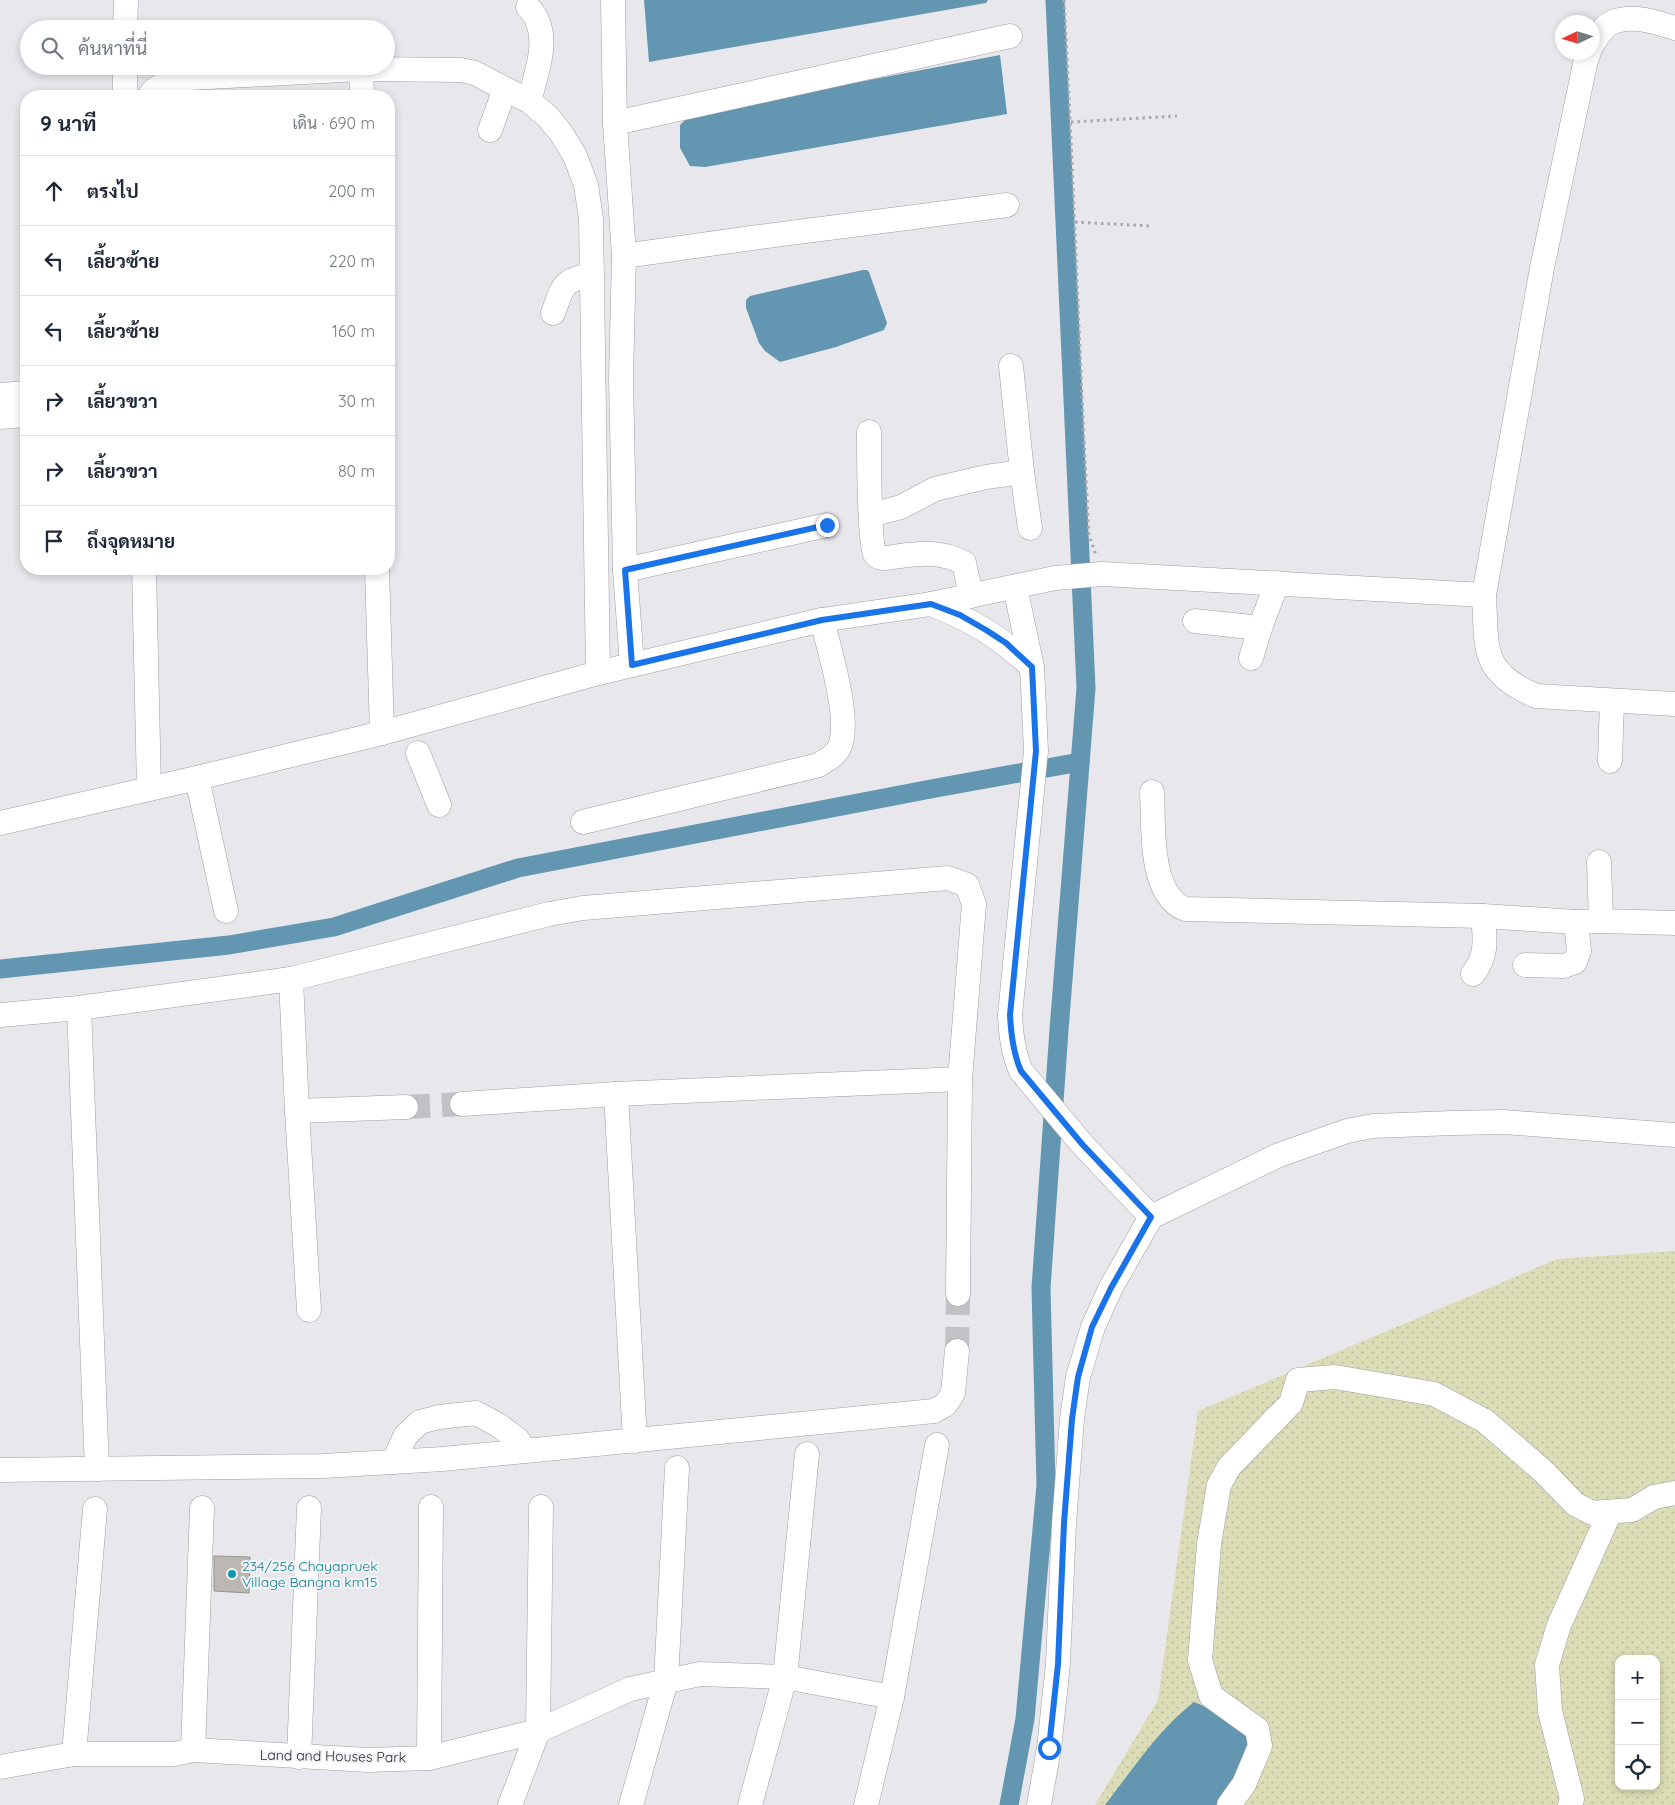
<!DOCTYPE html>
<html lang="th">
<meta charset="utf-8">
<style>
:root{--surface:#fff;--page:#f2f2f3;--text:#1f2937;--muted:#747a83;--line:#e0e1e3}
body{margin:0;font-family:Quicksand,Sarabun,sans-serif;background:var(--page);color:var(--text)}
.controls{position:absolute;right:15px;bottom:15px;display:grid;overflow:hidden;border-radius:10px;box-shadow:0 2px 8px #0003}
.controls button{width:45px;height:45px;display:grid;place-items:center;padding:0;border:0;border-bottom:1px solid var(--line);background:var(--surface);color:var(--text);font:25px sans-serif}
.compass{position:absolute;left:1555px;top:15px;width:45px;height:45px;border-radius:50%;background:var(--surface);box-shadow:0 2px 8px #0003;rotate:266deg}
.stop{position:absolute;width:15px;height:15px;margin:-11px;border:4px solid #1a73e8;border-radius:50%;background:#fff}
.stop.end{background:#1a73e8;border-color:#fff;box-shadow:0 1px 5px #0008}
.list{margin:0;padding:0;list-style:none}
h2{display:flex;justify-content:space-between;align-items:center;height:65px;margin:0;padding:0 20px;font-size:21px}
h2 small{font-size:16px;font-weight:400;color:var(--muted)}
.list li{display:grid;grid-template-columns:32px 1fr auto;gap:15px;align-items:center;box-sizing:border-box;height:70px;padding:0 20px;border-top:1px solid var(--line)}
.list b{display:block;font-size:19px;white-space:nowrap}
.list em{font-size:16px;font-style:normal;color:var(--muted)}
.icon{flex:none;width:28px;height:28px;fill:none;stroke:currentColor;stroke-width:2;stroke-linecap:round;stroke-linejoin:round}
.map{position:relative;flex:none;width:1675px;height:1805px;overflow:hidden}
.search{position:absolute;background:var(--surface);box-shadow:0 2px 8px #0003;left:20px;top:20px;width:375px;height:55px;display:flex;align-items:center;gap:12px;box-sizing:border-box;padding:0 18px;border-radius:28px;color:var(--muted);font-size:19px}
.panel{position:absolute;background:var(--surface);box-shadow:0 2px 8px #0003;left:20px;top:90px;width:375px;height:485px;border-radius:20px}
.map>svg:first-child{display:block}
.grass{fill:url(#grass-dots);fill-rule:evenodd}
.water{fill:#6396b1}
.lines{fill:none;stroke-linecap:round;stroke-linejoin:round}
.canal{stroke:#6396b1;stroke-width:19}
.building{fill:#bbb8b4;stroke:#979490}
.minor-tunnel{stroke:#c1c1c6;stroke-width:24;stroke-dasharray:24 12;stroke-linecap:butt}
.minor-casing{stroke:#9f9fa4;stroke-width:25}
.path{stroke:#a8a8ac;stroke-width:3;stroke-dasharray:2.5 4;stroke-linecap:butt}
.minor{stroke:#fff;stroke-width:24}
.route{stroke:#1a73e8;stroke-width:6}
.culture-dot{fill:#0f9aa8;stroke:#f4f4f9;stroke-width:2}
.labels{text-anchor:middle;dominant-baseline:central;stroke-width:4;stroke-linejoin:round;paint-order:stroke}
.culture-label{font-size:14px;fill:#0d838f;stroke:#f4f4f9;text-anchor:start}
.street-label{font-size:14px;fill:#2a2a2c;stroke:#f4f4f9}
</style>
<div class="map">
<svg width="1675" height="1805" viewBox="0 0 1675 1805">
<defs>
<pattern id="grass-dots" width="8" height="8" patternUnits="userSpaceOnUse" patternTransform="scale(1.25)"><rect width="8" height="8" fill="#dbddb6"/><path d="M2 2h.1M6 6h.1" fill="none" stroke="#bcbe9d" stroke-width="1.8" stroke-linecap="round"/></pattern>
</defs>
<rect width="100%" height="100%" fill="#e7e7ec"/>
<path class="grass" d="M1675 1251V1805H1095L1158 1700 1198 1411 1557 1259ZM1619 1659H1656V1786H1619Z"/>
<g class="water">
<polygon points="644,0 988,0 986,3 649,62"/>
<polygon points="1000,55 1007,114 705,167 690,166 680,148 680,125 691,114"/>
<polygon points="863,270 867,270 869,272 887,323 884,330 836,347 780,362 765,351 759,343 746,308 746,300 750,296"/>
<path d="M1194 1702 1225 1715 1250 1733 1252 1761 1223 1805H1105C1133 1769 1158 1730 1194 1702Z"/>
</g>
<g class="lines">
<g class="canal">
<polyline points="0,969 229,945 334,927 518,868 936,788 1080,762"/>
<polyline points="1009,1805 1025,1719 1046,1485 1041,1288 1059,1030 1086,688 1055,0"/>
</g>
</g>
<polygon class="building" points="214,1556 250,1557 249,1593 214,1591"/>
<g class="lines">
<g class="minor-tunnel">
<polyline points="406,1107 462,1104"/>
<polyline points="957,1351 958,1294"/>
</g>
<defs>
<g id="minor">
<polyline points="613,0 615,123 624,256 621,378 625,570 632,665"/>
<path d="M528 7C553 32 537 71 529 101"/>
<polyline points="125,29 126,0"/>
<path d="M1592 45C1597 37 1604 25 1613 22 1633 14 1656 22 1675 28"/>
<path d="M1589 52 1585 64 1542 268 1484 595C1487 649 1480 672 1536 696L1675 704"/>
<polyline points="361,69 362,96"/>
<polyline points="125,96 125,66"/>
<polyline points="150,96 153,91 172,79 361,69 461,70 475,73 505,89 529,101 547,116 561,133 575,156 586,185 591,219 598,673"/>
<polyline points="615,123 1010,36"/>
<polyline points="490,130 505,89"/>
<polyline points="624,256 752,238 1007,205"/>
<path d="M553 313C564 284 561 282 592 274"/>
<polyline points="0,395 26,393"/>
<polyline points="0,417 26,415"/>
<path d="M869 432C869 450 869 544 875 554 878 558 882 558 886 558 915 554 937 549 964 563L971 596"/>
<polyline points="1022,472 1030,528"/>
<polyline points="871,515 901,507 935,489 986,477 1022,472 1011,366"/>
<polyline points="144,569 149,789"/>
<polyline points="377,569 382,733"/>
<polyline points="625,570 827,525"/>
<path d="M1015 587 1032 667 1036 751 1010 1015C1011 1035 1013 1053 1021 1071L1082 1144 1151 1217 1279 1155 1347 1131 1373 1126 1453 1123 1504 1122 1675 1135"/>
<path d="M931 604C974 621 998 636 1032 667"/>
<polyline points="1195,621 1260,628"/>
<polyline points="1251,658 1260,628 1277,583"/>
<polyline points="418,753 439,805"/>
<polyline points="1610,761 1612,701"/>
<polyline points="197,778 226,911"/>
<path d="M1152 792C1154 824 1148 894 1185 909L1483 916 1576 922 1601 921 1675 923"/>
<path d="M583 822 819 765C826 760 835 756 839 748 852 722 829 649 822 620"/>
<polyline points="0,823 197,778 382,733 598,673 822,620 931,604 1055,578 1102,574 1484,595"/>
<polyline points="1599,862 1601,921"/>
<polyline points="1525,965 1564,966 1575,962 1579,951 1576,922"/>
<path d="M1473 974C1488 955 1485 938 1483 916"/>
<polyline points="291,979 297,1111 309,1310"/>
<polyline points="79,1008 97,1469"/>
<polyline points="0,1015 79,1008 291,979 549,914 583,908 948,878 967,885 974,904 960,1079 958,1294"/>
<polyline points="616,1094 635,1441"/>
<polyline points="462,1104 616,1094 960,1079"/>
<polyline points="297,1111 406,1107"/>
<polyline points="393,1462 406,1435 420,1422 439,1417 476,1413 498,1425 517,1439 525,1451"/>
<polyline points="0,1470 323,1466 443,1459 934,1411 945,1405 953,1393 957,1351"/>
<polyline points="193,1750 202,1508"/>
<polyline points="74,1754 95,1509"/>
<polyline points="299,1757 309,1508"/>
<polyline points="429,1758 431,1507"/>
<polyline points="0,1767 74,1754 174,1754 193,1750 368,1760 429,1758 538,1731 630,1689 700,1674 785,1677 892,1697"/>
<polyline points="510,1805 538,1731 541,1507"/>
<polyline points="631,1805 666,1681 677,1468"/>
<polyline points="750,1805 785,1677 807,1454"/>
<polyline points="866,1805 892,1697 937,1445"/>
<polyline points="1039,1805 1049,1748 1058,1664 1064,1523 1072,1419 1078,1377 1093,1327 1111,1287 1151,1217"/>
<polyline points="1229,1805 1244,1784 1260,1746 1257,1729 1211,1696 1200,1660 1209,1544 1219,1485 1229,1467 1291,1403 1298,1380 1335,1377 1434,1394 1485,1421 1543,1471 1575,1504 1592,1513 1632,1510 1654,1497 1675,1493"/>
<polyline points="1570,1805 1572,1799 1550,1711 1547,1665 1559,1625 1610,1512"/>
</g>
</defs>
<use href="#minor" class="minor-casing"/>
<g class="path">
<path d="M1064 0C1074 178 1079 357 1089 535L1096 555"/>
<polyline points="1071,122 1177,116"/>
<polyline points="1075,222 1150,226"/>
</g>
<use href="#minor" class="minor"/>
</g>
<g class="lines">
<path class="route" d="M827 525 625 570 632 665 822 620 931 604 960 615 986 630 1006 643 1032 667 1036 751 1010 1015C1011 1035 1013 1053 1021 1071L1082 1144 1151 1217 1111 1288 1092 1327 1078 1377 1072 1419 1064 1523 1058 1664 1049 1748"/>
</g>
<circle class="culture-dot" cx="232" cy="1574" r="5"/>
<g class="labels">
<g class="culture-label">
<text x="242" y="1566">234/256 Chayapruek<tspan x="242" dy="16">Village Bangna km15</tspan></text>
</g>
<g class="street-label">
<text transform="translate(333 1756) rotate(1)">Land and Houses Park</text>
</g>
</g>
</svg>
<div class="controls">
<button>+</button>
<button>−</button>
<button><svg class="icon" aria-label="locate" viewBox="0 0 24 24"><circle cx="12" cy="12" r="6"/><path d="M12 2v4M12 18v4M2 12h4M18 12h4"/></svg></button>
</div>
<svg class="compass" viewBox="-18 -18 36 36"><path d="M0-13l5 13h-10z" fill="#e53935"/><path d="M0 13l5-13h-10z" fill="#747a83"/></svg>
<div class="stop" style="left:1049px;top:1748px"></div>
<div class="stop end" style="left:827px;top:525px"></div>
<div class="search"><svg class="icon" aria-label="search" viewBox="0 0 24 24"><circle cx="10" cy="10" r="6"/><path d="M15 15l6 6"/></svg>ค้นหาที่นี่</div>
<section class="panel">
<h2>9 นาที<small>เดิน · 690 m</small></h2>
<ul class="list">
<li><svg class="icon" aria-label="ahead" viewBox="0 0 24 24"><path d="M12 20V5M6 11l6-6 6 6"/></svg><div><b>ตรงไป</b></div><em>200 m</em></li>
<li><svg class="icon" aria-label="left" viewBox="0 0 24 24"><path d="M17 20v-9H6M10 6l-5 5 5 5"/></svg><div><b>เลี้ยวซ้าย</b></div><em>220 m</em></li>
<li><svg class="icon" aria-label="left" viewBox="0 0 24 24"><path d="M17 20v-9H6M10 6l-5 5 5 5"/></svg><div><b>เลี้ยวซ้าย</b></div><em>160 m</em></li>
<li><svg class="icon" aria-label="right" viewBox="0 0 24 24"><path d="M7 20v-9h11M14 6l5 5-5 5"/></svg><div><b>เลี้ยวขวา</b></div><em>30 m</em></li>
<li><svg class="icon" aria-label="right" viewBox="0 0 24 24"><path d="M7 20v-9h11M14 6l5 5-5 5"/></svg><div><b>เลี้ยวขวา</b></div><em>80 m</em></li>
<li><svg class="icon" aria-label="arrive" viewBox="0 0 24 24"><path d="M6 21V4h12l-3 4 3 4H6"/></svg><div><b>ถึงจุดหมาย</b></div></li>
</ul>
</section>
</div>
